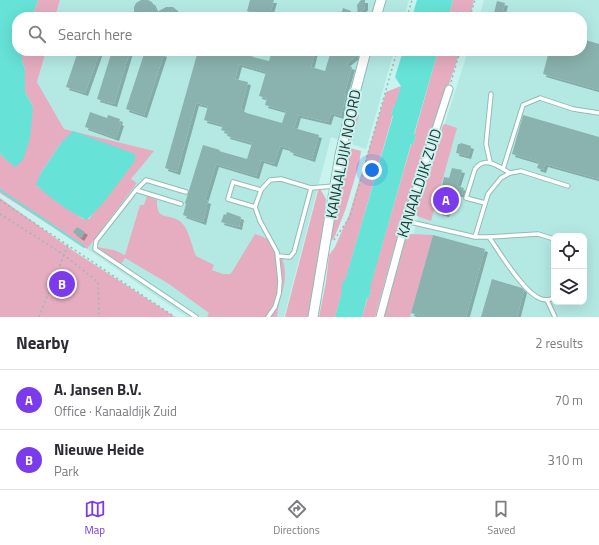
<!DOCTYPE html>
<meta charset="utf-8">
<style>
:root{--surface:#fff;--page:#f2f2f3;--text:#2b2b33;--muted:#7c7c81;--line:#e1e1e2;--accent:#7c3aed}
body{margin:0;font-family:"Titillium Web",sans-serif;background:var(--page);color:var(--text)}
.controls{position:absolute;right:12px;bottom:12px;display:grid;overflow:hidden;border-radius:8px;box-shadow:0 4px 16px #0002}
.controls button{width:36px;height:36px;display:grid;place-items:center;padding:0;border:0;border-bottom:1px solid var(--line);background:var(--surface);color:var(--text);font:20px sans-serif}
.you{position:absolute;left:372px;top:170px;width:14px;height:14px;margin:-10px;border:3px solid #fff;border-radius:50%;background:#1a73e8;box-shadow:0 0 0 6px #1a73e833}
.badge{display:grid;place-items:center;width:26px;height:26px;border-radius:50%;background:var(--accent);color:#fff;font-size:13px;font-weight:700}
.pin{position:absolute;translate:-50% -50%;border:2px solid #fff;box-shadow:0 1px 4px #0006}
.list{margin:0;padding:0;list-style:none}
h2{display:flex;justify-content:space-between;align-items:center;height:52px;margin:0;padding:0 16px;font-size:17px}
h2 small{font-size:13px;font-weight:400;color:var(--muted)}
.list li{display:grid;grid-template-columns:26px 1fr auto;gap:12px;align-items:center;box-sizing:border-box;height:60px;padding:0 16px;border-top:1px solid var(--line)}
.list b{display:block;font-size:15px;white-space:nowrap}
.list p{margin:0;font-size:13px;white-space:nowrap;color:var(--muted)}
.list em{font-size:13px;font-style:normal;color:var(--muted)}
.icon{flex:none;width:22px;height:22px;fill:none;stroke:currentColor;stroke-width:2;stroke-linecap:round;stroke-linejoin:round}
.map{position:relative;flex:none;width:599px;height:317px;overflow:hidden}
.search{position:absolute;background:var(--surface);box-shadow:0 4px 16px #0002;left:12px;right:12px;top:12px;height:44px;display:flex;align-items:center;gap:10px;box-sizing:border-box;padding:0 14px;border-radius:16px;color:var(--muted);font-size:15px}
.sheet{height:172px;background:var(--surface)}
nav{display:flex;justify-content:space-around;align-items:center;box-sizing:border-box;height:56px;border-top:1px solid var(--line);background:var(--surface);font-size:11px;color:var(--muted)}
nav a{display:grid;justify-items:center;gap:2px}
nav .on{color:var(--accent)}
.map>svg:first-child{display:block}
.built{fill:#b4e9e3;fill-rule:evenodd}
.green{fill:#e6adc0;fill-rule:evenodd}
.water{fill:#66e2d7}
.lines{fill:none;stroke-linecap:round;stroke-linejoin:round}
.stream{stroke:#66e2d7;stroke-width:2}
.building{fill:#8ab2ae;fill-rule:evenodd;filter:url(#shadow)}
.service-casing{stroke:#92bbb6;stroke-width:5.5}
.minor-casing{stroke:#92bbb6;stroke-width:9}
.tertiary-casing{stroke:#92bbb6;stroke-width:11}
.path{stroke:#97bab6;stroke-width:1.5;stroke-dasharray:2 3;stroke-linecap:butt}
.service{stroke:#fff;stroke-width:3.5}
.minor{stroke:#fff;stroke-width:7}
.tertiary{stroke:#fff;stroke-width:9}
.labels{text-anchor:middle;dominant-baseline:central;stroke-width:4;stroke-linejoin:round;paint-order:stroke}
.street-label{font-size:15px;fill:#273836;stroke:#c8f3ee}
</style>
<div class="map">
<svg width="599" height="317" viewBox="0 0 599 317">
<defs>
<filter id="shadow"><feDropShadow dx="3" dy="3" stdDeviation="0" flood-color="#0004"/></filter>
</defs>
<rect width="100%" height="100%" fill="#c8f3ee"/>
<g class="built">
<polygon points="60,0 409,0 404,17 55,17"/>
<path d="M484 0H599V317H396L391 313 444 126 468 51H582V17H479ZM554 236H584V302H554Z"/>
<polygon points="46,51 394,51 366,149 331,137 284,317 187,317 87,249 137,183 131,180 150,151 64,129 37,82"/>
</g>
<g class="green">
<polygon points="38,0 60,0 55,17 36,17 34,12"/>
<polygon points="453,0 474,0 470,17 448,17"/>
<path d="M22 51H46L37 82 64 129 154 151 131 179 137 183 87 249 0 193V153L5 159 33 107 25 92V70L22 60ZM61 143 94 212 89 219H83L77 215 37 186 41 173Z"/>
<polygon points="438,51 460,51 393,252 375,317 362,317 368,296 369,298 371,289 369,290 412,142 413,145 416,135 414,136"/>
<polygon points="401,86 395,108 394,105 391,115 393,114 335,317 319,317 326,282 329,255 335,247 349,215 386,92"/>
<polygon points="353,114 359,115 350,148 361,151 359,164 346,208 339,226 334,238 331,241 345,149"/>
<polygon points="445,124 457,128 431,221 417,216 414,209 422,191 443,125"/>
<polygon points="319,187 326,199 319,267 310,317 285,317"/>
<path d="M147 196 157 200C156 226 174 209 185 227 190 235 192 247 196 256L214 265 212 270 223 274H230L232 272 255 234C275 239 286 257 285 277 284 290 278 303 277 317H207L209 313 169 284 125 258 121 264 97 247 114 250 125 255 140 205H144Z"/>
<polygon points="0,198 72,250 175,317 0,317"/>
<polygon points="411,234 433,235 410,317 383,317 403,243 405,238"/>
</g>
<g class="water">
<polygon points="0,0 38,0 34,12 36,17 17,17 17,51 22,51 22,60 25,70 25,92 33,107 30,138 23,160 15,167 5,159 0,153"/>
<polygon points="417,0 453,0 448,17 412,17"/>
<polygon points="403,51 438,51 414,134 416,135 413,145 411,144 370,288 371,289 369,298 367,298 362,317 335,317 342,292 341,291 343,281 345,281 393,116 391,115 394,105 395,106 401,86 395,77"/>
<path d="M73 131 135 154V161L104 202 87 220C77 217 41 192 36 184L41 173 61 143Z"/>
</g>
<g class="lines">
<polyline class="stream" points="0,190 84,247"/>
</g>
<g class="building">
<polygon points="141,0 148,0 152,2 157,12 166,7 173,7 178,11 180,17 136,17 134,11 134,7 136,3"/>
<polygon points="250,0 274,0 269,17 252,17 253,13 247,11"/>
<polygon points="361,0 365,0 365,7 358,16 357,5"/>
<polygon points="497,1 505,3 502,15 500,14 499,17 493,17"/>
<polygon points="343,8 351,11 349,16 341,14"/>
<polygon points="582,39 599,44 599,90 543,74 549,51 582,51"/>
<polygon points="78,51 100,51 85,93 66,87"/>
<polygon points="112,51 130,51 114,104 97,99"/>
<polygon points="145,51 156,51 164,54 144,115 126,109"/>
<path d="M198 51H250L249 56 269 61 272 51H315L311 67 325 71 331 51H356L355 57 345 65 352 67 344 95 346 96 341 116 331 113 328 122 298 115 294 128 319 135 312 159 290 152 291 149 280 146 274 164 261 160 256 176 216 164 205 200 208 201 203 222 183 215 186 204 185 203 203 145 220 150 219 151 247 159 252 143 227 136 228 132 221 130 223 125 204 120 208 106 196 103 177 172 165 168ZM239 64 266 72 259 96 267 98 265 105 286 111 282 123 243 112V109H241L248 82 235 79Z"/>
<polygon points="90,112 107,118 108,115 120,119 119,122 121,123 116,138 85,127"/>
<polygon points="523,115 599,137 599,179 545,164 543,170 537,168 539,162 512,154"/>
<polygon points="461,143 471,146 468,156 456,153 458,144 460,144"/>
<polygon points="452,168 462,170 457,186 464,188 462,195 456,193 453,203 451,202 446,214 439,212 443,200 441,200 443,191 441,190 444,177 449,178"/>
<polygon points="227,212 241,217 239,227 221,222 224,214 226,215"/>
<polygon points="77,227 85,232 81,238 73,232"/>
<polygon points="433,235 485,249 466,317 424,317 411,313"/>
<polygon points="492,279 522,288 524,290 517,317 481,317"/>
</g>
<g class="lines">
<defs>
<g id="service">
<polyline points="490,162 486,144 491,94"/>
<polyline points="503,169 523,105 540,98 573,109 599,113"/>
<polyline points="311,188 334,186"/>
<polyline points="136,190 181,204"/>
<polyline points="261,190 270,180 281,179 311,188 294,252 290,257 278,256"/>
<polyline points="186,192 146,180 136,190 96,241 95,249 196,317"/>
<path d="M485 203 466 198 475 169C485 155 499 167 510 173"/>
<polyline points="255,207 228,199 233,182 261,190 255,207 260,221 277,252 280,281 279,294 275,307 268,317"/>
<polyline points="406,221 475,237 489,237 538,234 554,239"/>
<polyline points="475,237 488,194 501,178 510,173 521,171 568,186"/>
<path d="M489 237C500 253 523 291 539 298 544 301 549 300 554 298"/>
<polyline points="547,300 555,317"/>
</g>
<polyline id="minor" points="380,317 406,221 449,89"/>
<g id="tertiary">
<polyline points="376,17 381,0"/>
<polyline points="313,317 340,155 352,104 366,51"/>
</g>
</defs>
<use href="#service" class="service-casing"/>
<use href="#minor" class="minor-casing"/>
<use href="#tertiary" class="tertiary-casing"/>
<g class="path">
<polyline points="407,17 412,0"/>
<polyline points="470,17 475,0"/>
<polyline points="451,82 460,51"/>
<polyline points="0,200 175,317"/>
<polyline points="0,214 63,254 98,282 99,317"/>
<polyline points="334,240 350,217 397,51"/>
<polyline points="39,317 68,245"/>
</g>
<use href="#service" class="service"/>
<use href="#minor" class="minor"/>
<use href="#tertiary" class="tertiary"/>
</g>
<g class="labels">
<g class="street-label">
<text transform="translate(343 154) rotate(-79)">KANAALDIJK NOORD</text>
<text transform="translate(419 183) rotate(-72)">KANAALDIJK ZUID</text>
</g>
</g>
</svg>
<div class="controls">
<button><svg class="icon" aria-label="locate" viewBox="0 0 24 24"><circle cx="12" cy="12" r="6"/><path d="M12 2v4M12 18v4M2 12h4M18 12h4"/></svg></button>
<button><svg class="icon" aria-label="layers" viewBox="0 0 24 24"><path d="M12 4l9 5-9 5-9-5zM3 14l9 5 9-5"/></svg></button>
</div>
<div class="you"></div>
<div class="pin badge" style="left:446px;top:200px">A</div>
<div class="pin badge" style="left:62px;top:284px">B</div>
<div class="search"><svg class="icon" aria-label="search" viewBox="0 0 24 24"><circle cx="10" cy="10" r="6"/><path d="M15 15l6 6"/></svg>Search here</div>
</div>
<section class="sheet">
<h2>Nearby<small>2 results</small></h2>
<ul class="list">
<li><span class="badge">A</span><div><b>A. Jansen B.V.</b><p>Office · Kanaaldijk Zuid</p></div><em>70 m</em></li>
<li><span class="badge">B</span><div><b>Nieuwe Heide</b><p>Park</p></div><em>310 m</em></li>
</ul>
</section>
<nav>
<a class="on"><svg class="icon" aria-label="map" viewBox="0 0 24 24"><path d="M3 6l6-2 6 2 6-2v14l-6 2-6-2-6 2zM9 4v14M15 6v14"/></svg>Map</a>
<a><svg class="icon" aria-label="directions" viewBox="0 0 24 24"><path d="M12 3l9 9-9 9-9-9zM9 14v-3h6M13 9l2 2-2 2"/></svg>Directions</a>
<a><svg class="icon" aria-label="saved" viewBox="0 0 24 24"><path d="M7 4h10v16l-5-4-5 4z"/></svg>Saved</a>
</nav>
